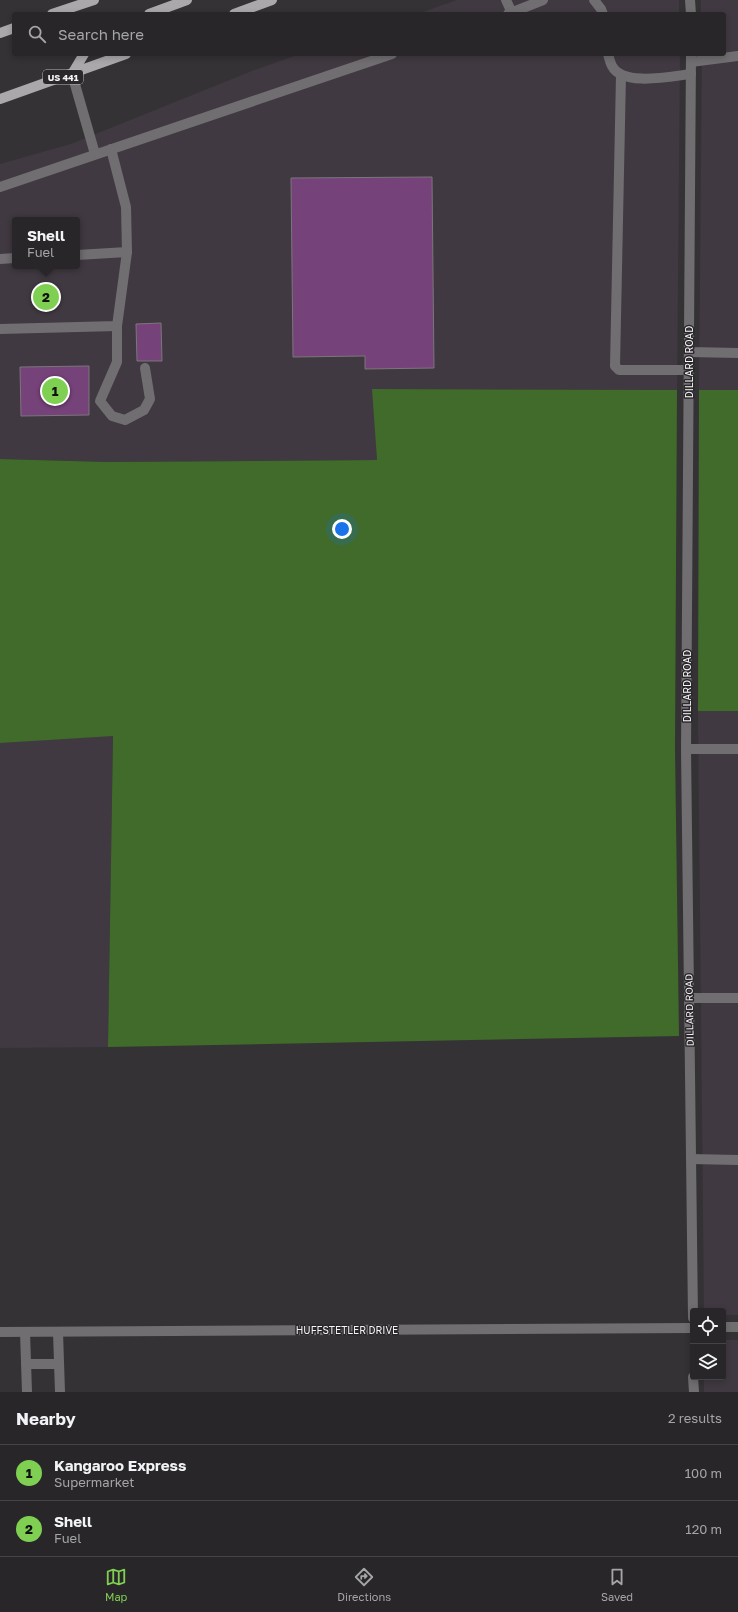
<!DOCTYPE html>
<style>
:root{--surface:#282628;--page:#302e30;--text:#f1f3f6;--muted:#a5a5a8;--line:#444345;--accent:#7fd052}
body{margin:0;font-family:"Golos Text",sans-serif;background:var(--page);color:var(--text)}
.controls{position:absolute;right:12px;bottom:12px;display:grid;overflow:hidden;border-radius:4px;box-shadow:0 2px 6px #0003}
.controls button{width:36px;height:36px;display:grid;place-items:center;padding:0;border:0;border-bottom:1px solid var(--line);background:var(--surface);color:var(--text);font:20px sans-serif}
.you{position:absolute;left:342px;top:529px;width:14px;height:14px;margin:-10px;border:3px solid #fff;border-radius:50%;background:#1a73e8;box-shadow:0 0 0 6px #1a73e833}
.badge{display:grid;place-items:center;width:26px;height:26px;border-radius:50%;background:var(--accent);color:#111;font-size:13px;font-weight:700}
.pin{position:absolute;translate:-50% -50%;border:2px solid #fff;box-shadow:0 1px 4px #0006}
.popup{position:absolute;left:12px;top:217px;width:68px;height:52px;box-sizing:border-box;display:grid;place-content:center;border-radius:4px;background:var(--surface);filter:drop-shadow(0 1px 3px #0005);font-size:13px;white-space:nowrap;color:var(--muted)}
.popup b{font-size:15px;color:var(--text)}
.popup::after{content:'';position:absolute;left:50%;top:100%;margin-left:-8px;border:8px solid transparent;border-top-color:var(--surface)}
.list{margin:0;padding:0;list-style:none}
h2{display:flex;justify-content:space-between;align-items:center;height:52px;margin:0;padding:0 16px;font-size:17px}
h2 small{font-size:13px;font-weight:400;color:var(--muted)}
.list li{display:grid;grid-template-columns:26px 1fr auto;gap:12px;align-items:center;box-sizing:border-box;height:56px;padding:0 16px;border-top:1px solid var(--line)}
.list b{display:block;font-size:15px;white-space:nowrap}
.list p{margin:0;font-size:13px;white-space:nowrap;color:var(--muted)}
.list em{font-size:13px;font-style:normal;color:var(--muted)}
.icon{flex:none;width:22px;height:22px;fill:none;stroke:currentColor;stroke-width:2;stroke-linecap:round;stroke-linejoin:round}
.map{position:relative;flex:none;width:738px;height:1392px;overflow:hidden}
.search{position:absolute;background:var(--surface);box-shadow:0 2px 6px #0003;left:12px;right:12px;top:12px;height:44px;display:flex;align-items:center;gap:10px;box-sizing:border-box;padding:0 14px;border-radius:4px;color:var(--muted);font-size:15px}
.sheet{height:164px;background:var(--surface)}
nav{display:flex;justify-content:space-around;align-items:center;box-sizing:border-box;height:56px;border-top:1px solid var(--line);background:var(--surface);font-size:11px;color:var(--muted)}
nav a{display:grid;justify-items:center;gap:2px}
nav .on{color:var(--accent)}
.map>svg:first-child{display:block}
.built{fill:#403941;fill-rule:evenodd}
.forest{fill:#406b2a}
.building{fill:#76427a;stroke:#7a777a}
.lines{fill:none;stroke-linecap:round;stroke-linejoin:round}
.minor{stroke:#706e70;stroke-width:10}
.major{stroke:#aba8ac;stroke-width:10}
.labels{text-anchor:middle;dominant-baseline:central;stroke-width:3;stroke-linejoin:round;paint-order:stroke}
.shield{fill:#2b282b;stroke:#b8b6b8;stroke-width:1}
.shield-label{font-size:9px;font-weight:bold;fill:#f5f3f5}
.street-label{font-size:10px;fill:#f5f3f5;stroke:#2b282b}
</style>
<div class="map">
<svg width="738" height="1392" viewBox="0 0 738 1392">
<rect width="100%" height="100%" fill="#353235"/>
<g class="built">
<polygon points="457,0 679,0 679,14 417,14"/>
<polygon points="701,0 738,0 738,390 699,390 702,54 724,54 724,14 701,14"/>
<path d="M300 54H680L677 390 373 389 377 460 107 462 0 459V164L71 144 252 71ZM15 220H77V266H15Z"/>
<polygon points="698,711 738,711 738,1315 723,1315 723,1311 704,1311"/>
<polygon points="113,735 108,1047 0,1048 0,743"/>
<polygon points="723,1340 738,1340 738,1392 704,1392 704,1377 723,1377"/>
</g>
<g class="forest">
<polygon points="372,389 677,390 675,749 679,1036 108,1047 113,736 0,743 0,459 107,462 377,460"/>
<polygon points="699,390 738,390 738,711 698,711"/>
</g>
<g class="building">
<polygon points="432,177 434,368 365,369 365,356 293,357 291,178"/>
<polygon points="161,323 162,361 137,361 136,324"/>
<polygon points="89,366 89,415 21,416 20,367"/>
</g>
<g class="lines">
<g class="minor">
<polyline points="506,0 512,13"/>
<polyline points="594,0 601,9 603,14"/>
<polyline points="690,0 691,14"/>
<polyline points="508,14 543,0"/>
<path d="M608 54C609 58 610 62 612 66 623 87 672 76 691 74"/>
<polyline points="691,54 686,749 693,1318"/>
<polyline points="691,62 738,56"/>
<polyline points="72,74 95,154"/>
<polyline points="621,75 615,366 619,370 688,370"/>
<polyline points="0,187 392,54"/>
<polyline points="77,255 127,252"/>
<polyline points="0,259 15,258"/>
<polyline points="117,326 117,362 100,401 112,416 125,420 144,410 150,399 145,368"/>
<polyline points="0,329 117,326 127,252 126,207 111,149"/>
<polyline points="689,352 738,353"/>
<polyline points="686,749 738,749"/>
<polyline points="689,998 738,998"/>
<polyline points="691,1159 738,1160"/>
<polyline points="723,1327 738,1327"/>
<polyline points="0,1332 693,1328"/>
<polyline points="25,1332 27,1392"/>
<polyline points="58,1332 60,1392"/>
<polyline points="26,1364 59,1364"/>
<polyline points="693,1377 694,1392"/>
</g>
<g class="major">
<polyline points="52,14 94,0"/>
<polyline points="149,14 187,0"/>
<polyline points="234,14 272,0"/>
<polyline points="0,33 14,28"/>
<polyline points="72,74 84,54"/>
<polyline points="0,99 126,54"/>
</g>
</g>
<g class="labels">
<rect class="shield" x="43" y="70" width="40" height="14" rx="3"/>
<g class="shield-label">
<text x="63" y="77">US 441</text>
</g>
<g class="street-label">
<text transform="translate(689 362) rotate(-90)">DILLARD ROAD</text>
<text transform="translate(687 686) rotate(-90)">DILLARD ROAD</text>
<text transform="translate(689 1010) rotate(-91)">DILLARD ROAD</text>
<text x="347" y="1330">HUFFSTETLER DRIVE</text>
</g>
</g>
</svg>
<div class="controls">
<button><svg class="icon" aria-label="locate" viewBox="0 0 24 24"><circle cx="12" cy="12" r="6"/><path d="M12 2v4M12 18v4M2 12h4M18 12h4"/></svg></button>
<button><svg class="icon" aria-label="layers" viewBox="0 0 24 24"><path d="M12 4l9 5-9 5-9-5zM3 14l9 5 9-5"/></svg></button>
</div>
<div class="you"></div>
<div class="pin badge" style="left:55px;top:391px">1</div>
<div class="pin badge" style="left:46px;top:297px">2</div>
<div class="popup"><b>Shell</b>Fuel</div>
<div class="search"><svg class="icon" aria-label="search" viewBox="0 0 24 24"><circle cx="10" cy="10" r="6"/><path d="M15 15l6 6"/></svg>Search here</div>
</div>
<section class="sheet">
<h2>Nearby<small>2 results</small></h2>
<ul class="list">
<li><span class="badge">1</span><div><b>Kangaroo Express</b><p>Supermarket</p></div><em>100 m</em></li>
<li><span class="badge">2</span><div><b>Shell</b><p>Fuel</p></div><em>120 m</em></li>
</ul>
</section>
<nav>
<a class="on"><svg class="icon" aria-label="map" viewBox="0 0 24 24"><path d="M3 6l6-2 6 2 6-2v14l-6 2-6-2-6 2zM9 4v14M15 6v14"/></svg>Map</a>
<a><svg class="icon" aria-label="directions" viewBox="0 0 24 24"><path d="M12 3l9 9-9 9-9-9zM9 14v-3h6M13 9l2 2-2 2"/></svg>Directions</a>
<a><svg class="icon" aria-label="saved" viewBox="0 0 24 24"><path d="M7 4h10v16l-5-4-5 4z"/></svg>Saved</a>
</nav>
